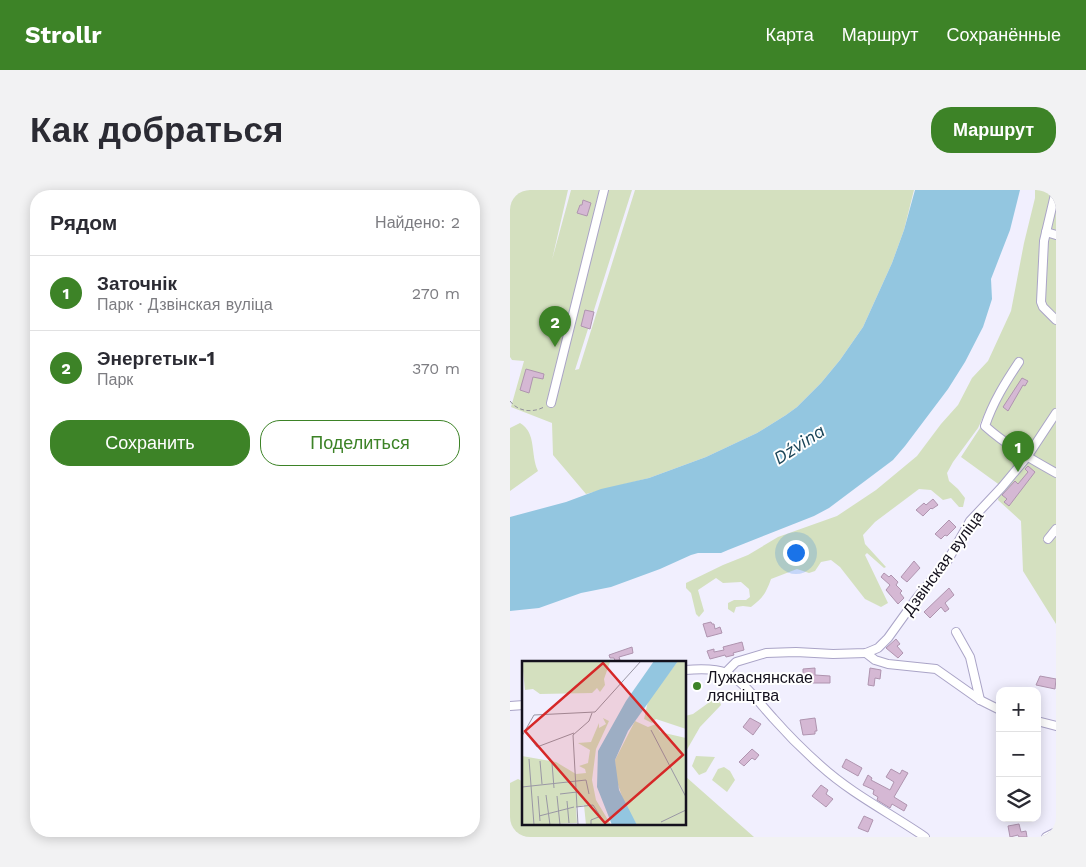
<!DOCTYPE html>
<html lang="ru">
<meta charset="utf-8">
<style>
:root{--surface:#fff;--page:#f2f2f3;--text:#2b2b33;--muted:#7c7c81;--line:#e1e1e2;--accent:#3d8327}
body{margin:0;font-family:"Work Sans",sans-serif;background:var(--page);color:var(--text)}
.controls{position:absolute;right:15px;bottom:15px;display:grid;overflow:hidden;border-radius:10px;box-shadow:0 2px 12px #0003}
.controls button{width:45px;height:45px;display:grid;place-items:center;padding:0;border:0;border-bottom:1px solid var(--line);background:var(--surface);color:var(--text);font:25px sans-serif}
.you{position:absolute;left:285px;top:362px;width:18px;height:18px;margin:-12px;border:4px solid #fff;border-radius:50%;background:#1a73e8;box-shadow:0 0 0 8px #1a73e833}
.badge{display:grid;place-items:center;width:32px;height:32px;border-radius:50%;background:var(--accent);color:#fff;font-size:16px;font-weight:700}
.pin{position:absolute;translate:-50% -41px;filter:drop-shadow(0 1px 2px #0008)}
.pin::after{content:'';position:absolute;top:26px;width:18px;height:15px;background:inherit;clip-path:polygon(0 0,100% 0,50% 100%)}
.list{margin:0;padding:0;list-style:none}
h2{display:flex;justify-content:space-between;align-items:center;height:65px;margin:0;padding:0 20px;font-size:21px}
h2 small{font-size:16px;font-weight:400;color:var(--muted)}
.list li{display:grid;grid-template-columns:32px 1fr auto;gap:15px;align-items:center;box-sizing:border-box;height:75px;padding:0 20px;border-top:1px solid var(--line)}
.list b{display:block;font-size:19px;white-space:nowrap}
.list p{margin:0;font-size:16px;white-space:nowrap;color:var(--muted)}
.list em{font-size:16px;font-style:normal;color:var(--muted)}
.actions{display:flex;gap:10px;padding:15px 20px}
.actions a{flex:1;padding:11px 0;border:1px solid var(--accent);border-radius:20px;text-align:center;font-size:18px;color:var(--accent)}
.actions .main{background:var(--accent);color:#fff}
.icon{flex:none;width:28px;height:28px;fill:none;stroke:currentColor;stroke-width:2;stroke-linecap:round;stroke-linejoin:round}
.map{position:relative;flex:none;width:546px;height:647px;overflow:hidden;border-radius:20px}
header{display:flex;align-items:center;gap:30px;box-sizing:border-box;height:70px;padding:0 25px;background:var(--accent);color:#fff}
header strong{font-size:24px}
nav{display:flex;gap:28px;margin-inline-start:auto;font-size:18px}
.intro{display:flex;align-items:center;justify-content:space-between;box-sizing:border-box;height:120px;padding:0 30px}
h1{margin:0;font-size:35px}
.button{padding:12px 22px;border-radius:20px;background:var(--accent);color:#fff;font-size:18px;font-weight:700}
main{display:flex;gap:30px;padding:0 30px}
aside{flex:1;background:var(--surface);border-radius:20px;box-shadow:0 2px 12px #0003}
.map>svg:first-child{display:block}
.green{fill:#d4e0bf}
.water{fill:#93c6e0}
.building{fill:#d5b8d4;stroke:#af94af}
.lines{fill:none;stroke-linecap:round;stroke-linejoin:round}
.minor-casing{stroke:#aaa4c7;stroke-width:10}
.path{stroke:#918f9c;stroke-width:1;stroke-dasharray:4 2.5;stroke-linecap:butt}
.minor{stroke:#fff;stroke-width:8}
.poi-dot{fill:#3d8327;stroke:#fff;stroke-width:2}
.labels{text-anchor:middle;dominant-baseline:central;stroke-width:4;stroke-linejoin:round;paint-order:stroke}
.street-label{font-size:16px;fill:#14111d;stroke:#fff}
.poi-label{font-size:16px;fill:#14111d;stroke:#fff;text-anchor:start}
.water-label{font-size:18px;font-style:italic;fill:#1a4457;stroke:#fff}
.inset-road{fill:none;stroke:#9996a4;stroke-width:1}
.view{fill:#d62828;fill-opacity:0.15;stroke:#d62828;stroke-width:2.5}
.inset-edge{fill:none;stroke:#14111d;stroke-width:2.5}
</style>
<header>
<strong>Strollr</strong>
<nav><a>Карта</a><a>Маршрут</a><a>Сохранённые</a></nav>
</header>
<div class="intro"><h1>Как добраться</h1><a class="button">Маршрут</a></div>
<main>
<aside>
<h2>Рядом<small>Найдено: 2</small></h2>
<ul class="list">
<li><span class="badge">1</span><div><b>Заточнік</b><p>Парк · Дзвінская вуліца</p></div><em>270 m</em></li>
<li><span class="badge">2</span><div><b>Энергетык-1</b><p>Парк</p></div><em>370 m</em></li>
</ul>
<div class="actions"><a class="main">Сохранить</a><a>Поделиться</a></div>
</aside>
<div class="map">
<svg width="546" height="647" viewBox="0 0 546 647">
<rect width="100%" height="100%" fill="#f1effe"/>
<g class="green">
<polygon points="0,0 58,0 42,70 61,0 122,0 65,180 69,179 125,0 404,0 394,40 382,73 353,137 330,170 311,193 287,217 276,225 247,243 196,267 139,288 76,304 43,265 42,233 1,217 14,171 2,170 0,167"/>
<path d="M525 0H546V434L513 381 511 331 488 310 491 296 451 267 470 238 482 208 468 238 443 272 437 283 439 291 448 299 455 308 453 317H449L441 308 433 310 421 300 409 299 365 332 353 345 355 354 376 377 374 378 357 363 355 365 378 413 371 417 355 409 330 377 321 370 311 372 305 381 299 383 287 379 261 389C256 403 253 408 241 417L233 416 226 417 224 423 218 419V413L224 410H236L240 407 239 399 231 392 213 393 206 388 188 400 194 421 189 427 186 424 181 403 176 398V393L213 375 238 365 268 347 327 326 366 300 407 266 431 234 448 215 462 188 478 171 501 121 514 53 525 8Z"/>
<path d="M10 233C27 243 20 264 28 281L0 301V238Z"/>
<polygon points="208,506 211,515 190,537 175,563 175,526 183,524"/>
<polygon points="186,566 205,567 196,582 189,585 182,576"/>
<polygon points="214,577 220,581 225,590 217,602 202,590 208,579"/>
<polygon points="175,586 244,647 0,647 0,593 8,589 14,592 14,633 175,633"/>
</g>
<polygon class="water" points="405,0 510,0 500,40 481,89 482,109 473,137 455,172 438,199 395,256 383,270 319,318 304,326 218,360 211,363 188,363 181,365 150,379 101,397 71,403 29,418 0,421 0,327 56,312 91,299 139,288 196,267 247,243 276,225 287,217 311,193 330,170 353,137 382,73 394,40"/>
<g class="building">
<polygon points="73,10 81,13 77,26 67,23 70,15 72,15"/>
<polygon points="75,120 84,122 80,139 71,136"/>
<polygon points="16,179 34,184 33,189 23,187 19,203 10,200"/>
<polygon points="512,188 518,191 515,196 513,195 498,221 493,217"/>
<polygon points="518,276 525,282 499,316 494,312 497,309 492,305 505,291 508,294 518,282 515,279"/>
<polygon points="423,309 428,315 422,319 421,318 413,326 406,320 414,313 416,315"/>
<polygon points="439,330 446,337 437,346 435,345 431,349 425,344"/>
<polygon points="404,371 410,378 397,392 391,387"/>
<polygon points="374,383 379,387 381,385 388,392 386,395 392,401 390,403 394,408 388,414 376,400 380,395 371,387"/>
<polygon points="439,398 444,405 435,413 439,419 435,422 431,417 420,428 414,422"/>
<polygon points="201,432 202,434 204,434 205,439 210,437 212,443 197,447 193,434"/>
<polygon points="386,449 390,454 387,456 393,463 388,468 376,458"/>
<polygon points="232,452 234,460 223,463 224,465 216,467 215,465 200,469 197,461 204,459 204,462 214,460 213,457"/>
<polygon points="122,457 123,463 109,467 110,470 105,471 104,468 100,468 99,465"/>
<polygon points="305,478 305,485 320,486 320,493 301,493 301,490 293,490 293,479"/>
<polygon points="360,478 371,480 370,489 365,488 364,496 358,495"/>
<polygon points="530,486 546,489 545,499 526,495"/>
<polygon points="240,528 251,534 243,545 233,537"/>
<polygon points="305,528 307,541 305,541 305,544 293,545 290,530"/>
<polygon points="242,559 249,565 245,570 242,568 234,576 229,572"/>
<polygon points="336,569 352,578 348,586 332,577"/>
<polygon points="381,579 390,584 392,580 398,583 384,607 397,615 394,621 382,614 380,618 367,610 368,607 363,604 364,600 353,595 358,585 362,588 361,590 380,600 384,592 376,587"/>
<polygon points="311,595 318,600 316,604 323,609 316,617 302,606"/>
<polygon points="354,626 363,630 358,642 348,638"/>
<polygon points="509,634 511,642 516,641 517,647 509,647 508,645 500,647 498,636"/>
</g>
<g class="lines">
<defs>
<g id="minor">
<polyline points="546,0 534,51 531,112 533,117 546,130"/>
<polyline points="536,42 546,45"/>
<path d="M509 172C495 193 483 212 475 236 496 255 521 269 546 283"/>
<polyline points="41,213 94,0"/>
<polyline points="538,349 546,339"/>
<polyline points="446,442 460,467 470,510"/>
<polyline points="356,463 365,470 378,474 426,479 470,510 490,520"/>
<path d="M175 480C187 479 205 478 216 483 235 492 249 513 263 528 278 545 294 561 311 576 342 604 380 623 415 647"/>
<polyline points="215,483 226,472 256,463 286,462 323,464 356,463 368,458 378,448 406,409 438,370 460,331 492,297 517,267 546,223"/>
<polyline points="0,516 14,515"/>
<polyline points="527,531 546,536"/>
<polyline points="536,647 546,642"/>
</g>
</defs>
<use href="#minor" class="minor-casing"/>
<path class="path" d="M0 211C8 222 23 223 34 217"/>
<use href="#minor" class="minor"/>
</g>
<circle class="poi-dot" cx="187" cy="496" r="5"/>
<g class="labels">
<g class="street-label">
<text transform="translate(433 373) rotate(-54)">Дзвінская вуліца</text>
</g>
<g class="poi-label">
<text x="197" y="487">Лужаснянскае<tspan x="197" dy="18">лясніцтва</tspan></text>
</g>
<g class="water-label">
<text transform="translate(289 254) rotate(-33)">Dźvina</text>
</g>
</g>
<g transform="translate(12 471)">
<rect width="164" height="164" fill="#f1effe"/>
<path d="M0 0H88V1L82 18 83 24 78 31 75 27 70 32 18 33 11 28 3 29ZM156 0H164V68L134 58 130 62 122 58 126 40ZM81 57 87 60 74 88 70 119 74 139 89 164H64L62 144 54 146 55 162 0 164V95L34 101 54 113 64 112 63 108 57 105 66 102 68 89 56 82 69 81 77 62V67L84 63ZM113 60 126 66 134 63 138 71 164 77V164H115L103 144 94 118 93 99Z" fill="#d4e0bf"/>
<path d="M132 0H156L106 70 93 99 97 129 115 164H90L75 126 76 90 104 40Z" fill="#93c6e0"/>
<path class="inset-road" d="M129 69 164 136M3 70 15 86 52 72M0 75 12 54 73 51 119 0M7 98 12 164M18 100 20 123M30 102 32 127M0 126 64 119 67 133M38 133 55 131M24 134 28 164M16 135 18 160M35 135 38 164M45 140 47 162M54 146 71 144 84 164M17 155 52 146M139 161 164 149M56 164 51 74 67 60 70 52M69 164V159L79 155"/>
<path class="view" d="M81 2 161 94 83 162 3 70Z"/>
<rect width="164" height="164" class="inset-edge"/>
</g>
</svg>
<div class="controls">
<button>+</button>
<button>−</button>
<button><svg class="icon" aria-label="layers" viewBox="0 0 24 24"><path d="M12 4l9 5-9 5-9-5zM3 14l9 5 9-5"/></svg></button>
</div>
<div class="you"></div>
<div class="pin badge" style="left:508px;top:282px">1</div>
<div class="pin badge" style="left:45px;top:157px">2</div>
</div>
</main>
